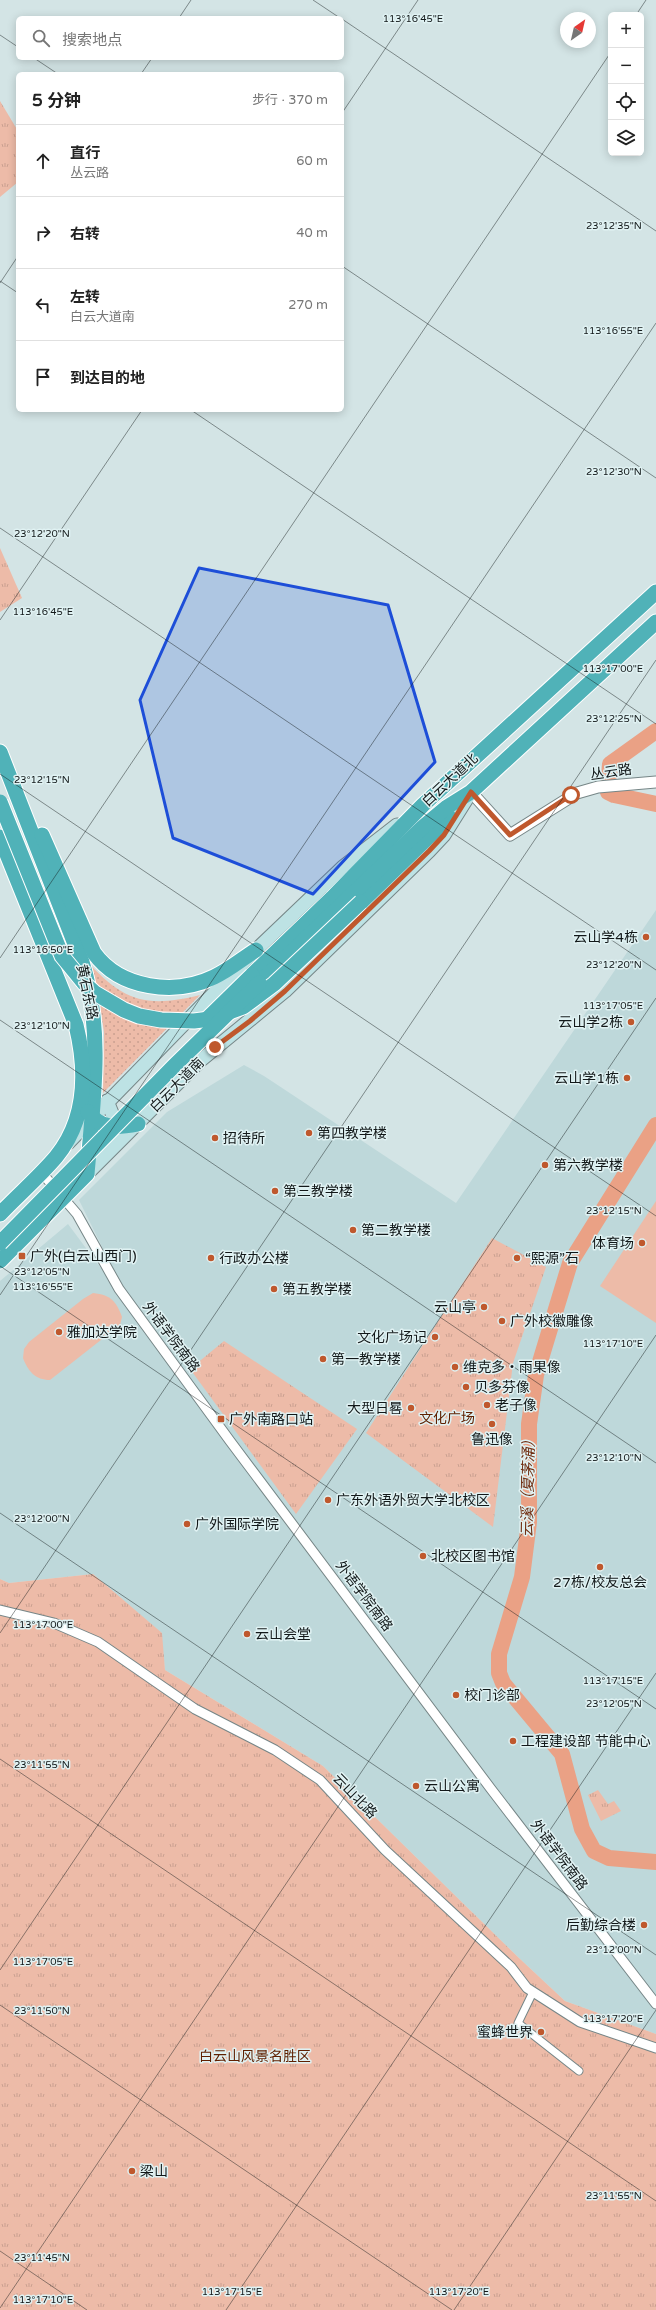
<!DOCTYPE html>
<html lang="zh">
<meta charset="utf-8">
<style>
:root{--surface:#fff;--page:#f6f6f6;--text:#222;--muted:#767676;--line:#e0e0e0}
body{margin:0;font-family:"Varela Round","Noto Sans SC",sans-serif;background:var(--page);color:var(--text)}
.controls{position:absolute;right:12px;top:12px;display:grid;overflow:hidden;border-radius:6px;box-shadow:0 2px 10px #0003}
.controls button{width:36px;height:36px;display:grid;place-items:center;padding:0;border:0;border-bottom:1px solid var(--line);background:var(--surface);color:var(--text);font:20px sans-serif}
.compass{position:absolute;left:560px;top:12px;width:36px;height:36px;border-radius:50%;background:var(--surface);box-shadow:0 2px 10px #0003;rotate:34deg}
.stop{position:absolute;width:12px;height:12px;margin:-9px;border:3px solid #bf582d;border-radius:50%;background:#fff}
.stop.end{background:#bf582d;border-color:#fff;box-shadow:0 1px 4px #0008}
.list{margin:0;padding:0;list-style:none}
h2{display:flex;justify-content:space-between;align-items:center;height:52px;margin:0;padding:0 16px;font-size:17px}
h2 small{font-size:13px;font-weight:400;color:var(--muted)}
.list li{display:grid;grid-template-columns:26px 1fr auto;gap:12px;align-items:center;box-sizing:border-box;height:72px;padding:0 16px;border-top:1px solid var(--line)}
.list b{display:block;font-size:15px;white-space:nowrap}
.list p{margin:0;font-size:13px;white-space:nowrap;color:var(--muted)}
.list em{font-size:13px;font-style:normal;color:var(--muted)}
.icon{flex:none;width:22px;height:22px;fill:none;stroke:currentColor;stroke-width:2;stroke-linecap:round;stroke-linejoin:round}
.map{position:relative;flex:none;width:656px;height:2310px;overflow:hidden}
.search{position:absolute;background:var(--surface);box-shadow:0 2px 10px #0003;left:16px;top:16px;width:328px;height:44px;display:flex;align-items:center;gap:10px;box-sizing:border-box;padding:0 14px;border-radius:6px;color:var(--muted);font-size:15px}
.panel{position:absolute;background:var(--surface);box-shadow:0 2px 10px #0003;left:16px;top:72px;width:328px;height:340px;border-radius:6px}
.map>svg:first-child{display:block}
.built{fill:#bed8da}
.grass{fill:url(#grass-dots)}
.park{fill:url(#park-tufts)}
.garden{fill:#edbba8}
.lines{fill:none;stroke-linecap:round;stroke-linejoin:round}
.river{stroke:#eaa185;stroke-width:16}
.pedestrian-casing{stroke:#768687;stroke-width:9}
.minor-casing{stroke:#768687;stroke-width:11}
.tertiary-casing{stroke:#768687;stroke-width:13}
.secondary-casing{stroke:#768687;stroke-width:15}
.trunk-casing{stroke:#fff;stroke-width:17}
.pedestrian{stroke:#fff;stroke-width:7}
.minor{stroke:#fff;stroke-width:9}
.tertiary{stroke:#fff;stroke-width:11}
.secondary{stroke:#bde2e4;stroke-width:13}
.trunk{stroke:#50b2b8;stroke-width:15}
.trunk-bridge-casing{stroke:#fff;stroke-width:17;stroke-linecap:butt}
.trunk-bridge{stroke:#50b2b8;stroke-width:15}
.route{stroke:#bf582d;stroke-width:5}
.marked{fill:#1d4ed8;fill-opacity:0.2;stroke:#1d4ed8;stroke-width:3;stroke-linejoin:round}
.ticks{fill:none;stroke:#121819;stroke-width:1;stroke-opacity:0.45}
.poi-dot{fill:#bf582d;stroke:#e0f2f3;stroke-width:1.5}
.labels{text-anchor:middle;dominant-baseline:central;stroke-width:3;stroke-linejoin:round;paint-order:stroke}
.street-label{font-size:14px;fill:#121819;stroke:#e0f2f3}
.poi-label{font-size:14px;fill:#121819;stroke:#e0f2f3;text-anchor:start}
.park-label{font-size:14px;fill:#602001;stroke:#e0f2f3}
.water-label{font-size:15px;font-style:italic;fill:#723014;stroke:#e0f2f3}
.ticks-label{font-size:10px;text-anchor:middle;fill:#121819;stroke:#e0f2f3;stroke-width:3;stroke-linejoin:round;paint-order:stroke}
</style>
<div class="map">
<svg width="656" height="2310" viewBox="0 0 656 2310">
<defs>
<pattern id="grass-dots" width="8" height="8" patternUnits="userSpaceOnUse"><rect width="8" height="8" fill="#edbba8"/><path d="M2 2h.1M6 6h.1" fill="none" stroke="#caa090" stroke-width="1.8" stroke-linecap="round"/></pattern>
<pattern id="park-tufts" width="24" height="20" patternUnits="userSpaceOnUse"><rect width="24" height="20" fill="#edbba8"/><path d="M3 7l-1-3M5 7V3M7 7l1-3M15 17l-1-3M17 17v-4M19 17l1-3" fill="none" stroke="#caa090"/></pattern>
</defs>
<rect width="100%" height="100%" fill="#d3e4e5"/>
<polygon class="built" points="656,910 656,2034 565,2001 519,1958 323,1766 165,1670 161,1633 93,1574 9,1583 0,1579 0,1281 68,1224 135,1314 79,1200 167,1112 244,1065 264,1076 456,1203"/>
<path class="grass" d="M85 959C122 1000 144 1009 200 995L103 1093 104 1032 100 1006Z"/>
<g class="park">
<polygon points="0,101 18,131 18,182 0,197"/>
<polygon points="0,548 22,598 0,612"/>
<polygon points="492,1238 546,1267 513,1363 493,1527 366,1433"/>
<polygon points="224,1341 357,1429 296,1514 190,1369"/>
<polygon points="93,1574 162,1633 165,1670 323,1766 519,1958 565,2001 656,2034 656,2310 0,2310 0,1579 9,1583"/>
<polygon points="598,1790 608,1804 614,1801 621,1811 601,1821 588,1795"/>
</g>
<g class="garden">
<polygon points="656,1201 656,1323 600,1286"/>
<path d="M93 1293C111 1295 116 1301 122 1317L120 1325 50 1380C35 1380 28 1371 23 1358L24 1349 29 1342 83 1299Z"/>
</g>
<g class="lines">
<g class="river">
<polyline points="656,731 610,764 608,792 614,795 656,804"/>
<polyline points="656,1125 570,1263 536,1375 529,1424 529,1522 522,1577 499,1654 499,1673 503,1683 562,1754 582,1829 594,1851 609,1858 656,1862"/>
</g>
<defs>
<polyline id="pedestrian" points="533,1992 518,2023 579,2071"/>
<g id="minor">
<polyline points="41,1172 77,1214 119,1289 230,1441 491,1789 656,2004"/>
<polyline points="0,1610 54,1623 98,1642 195,1709 275,1750 320,1780 385,1850 511,1967 527,1988 580,2022 656,2048"/>
</g>
<polyline id="tertiary" points="471,792 510,835 577,793 598,787 656,782"/>
<g id="secondary">
<polyline points="107,1101 114,1118 128,1124"/>
<polyline points="68,1143 256,950 343,867 397,825"/>
<polyline points="87,1174 201,1060 285,991 429,851 444,835 471,792"/>
</g>
<g id="trunk">
<path d="M0 752 82 962C104 1031 93 1103 87 1174L0 1261"/>
<path d="M42 835 94 953C120 989 175 996 214 977 229 970 242 959 256 950"/>
<path d="M0 837 76 1025C87 1070 87 1119 56 1157 39 1177 18 1195 0 1214"/>
<polyline points="361,902 449,817"/>
<polyline points="252,975 332,898 423,805 656,592"/>
<polyline points="259,983 423,827 447,807 471,792 656,622"/>
<path d="M88 1112C101 1130 118 1128 138 1124"/>
</g>
</defs>
<use href="#pedestrian" class="pedestrian-casing"/>
<use href="#minor" class="minor-casing"/>
<use href="#tertiary" class="tertiary-casing"/>
<use href="#secondary" class="secondary-casing"/>
<use href="#trunk" class="trunk-casing"/>
<use href="#pedestrian" class="pedestrian"/>
<use href="#minor" class="minor"/>
<use href="#tertiary" class="tertiary"/>
<use href="#secondary" class="secondary"/>
<use href="#trunk" class="trunk"/>
<defs>
<g id="trunk-bridge">
<polyline points="0,802 62,956 84,983 95,993 124,1010 139,1016 161,1020 194,1021 210,1019 243,1007 274,984 361,902"/>
<polyline points="207,1019 252,975"/>
<polyline points="0,1243 175,1065 259,983"/>
</g>
</defs>
<use href="#trunk-bridge" class="trunk-bridge-casing"/>
<use href="#trunk-bridge" class="trunk-bridge"/>
</g>
<g class="lines">
<polyline class="route" points="215,1047 250,1021 285,991 429,851 444,835 471,792 510,835 571,795"/>
</g>
<path class="marked" d="M199 568 388 605 435 762 313 894 173 838 140 700Z"/>
<path class="ticks" d="M313 0 340 18M636 15 646 0M179 18 191 0M342 19 656 231M0 35 18 47M34 58 58 74M141 74 152 58M342 113 418 0M342 266 656 478M0 281 18 293M0 283 18 256M191 410 656 724M0 528 656 970M0 620 142 410M0 774 656 1216M0 958 611 52M0 1020 656 1463M0 1266 656 1709M0 1295 656 323M0 1513 656 1955M0 1633 656 660M0 1759 656 2201M0 1970 656 998M0 2005 452 2310M0 2251 87 2310M0 2308 656 1335M226 2310 656 1673M454 2310 656 2010"/>
<g class="poi-dot">
<circle cx="646" cy="937" r="4"/>
<circle cx="631" cy="1022" r="4"/>
<circle cx="627" cy="1078" r="4"/>
<circle cx="309" cy="1133" r="4"/>
<circle cx="215" cy="1138" r="4"/>
<circle cx="545" cy="1165" r="4"/>
<circle cx="275" cy="1191" r="4"/>
<circle cx="353" cy="1230" r="4"/>
<circle cx="642" cy="1243" r="4"/>
<rect x="18" y="1252" width="8" height="8" rx="2"/>
<circle cx="211" cy="1258" r="4"/>
<circle cx="517" cy="1258" r="4"/>
<circle cx="274" cy="1289" r="4"/>
<circle cx="484" cy="1307" r="4"/>
<circle cx="502" cy="1321" r="4"/>
<circle cx="59" cy="1332" r="4"/>
<circle cx="435" cy="1337" r="4"/>
<circle cx="323" cy="1359" r="4"/>
<circle cx="455" cy="1367" r="4"/>
<circle cx="466" cy="1387" r="4"/>
<circle cx="487" cy="1405" r="4"/>
<circle cx="411" cy="1408" r="4"/>
<rect x="217" y="1415" width="8" height="8" rx="2"/>
<circle cx="492" cy="1424" r="4"/>
<circle cx="328" cy="1500" r="4"/>
<circle cx="187" cy="1524" r="4"/>
<circle cx="423" cy="1556" r="4"/>
<circle cx="600" cy="1567" r="4"/>
<circle cx="247" cy="1634" r="4"/>
<circle cx="456" cy="1695" r="4"/>
<circle cx="513" cy="1741" r="4"/>
<circle cx="416" cy="1786" r="4"/>
<circle cx="644" cy="1925" r="4"/>
<circle cx="541" cy="2032" r="4"/>
<circle cx="132" cy="2171" r="4"/>
</g>
<g class="labels">
<g class="street-label">
<text transform="translate(611 772) rotate(-8)">丛云路</text>
<text transform="translate(450 780) rotate(-43)">白云大道北</text>
<text transform="translate(87 992) rotate(78)">黄石东路</text>
<text transform="translate(177 1085) rotate(-45)">白云大道南</text>
<text transform="translate(171 1337) rotate(53)">外语学院南路</text>
<text transform="translate(364 1596) rotate(53)">外语学院南路</text>
<text transform="translate(355 1796) rotate(46)">云山北路</text>
<text transform="translate(559 1855) rotate(53)">外语学院南路</text>
</g>
<g class="poi-label">
<text x="638" y="937" text-anchor="end">云山学4栋</text>
<text x="623" y="1022" text-anchor="end">云山学2栋</text>
<text x="619" y="1078" text-anchor="end">云山学1栋</text>
<text x="317" y="1133">第四教学楼</text>
<text x="223" y="1138">招待所</text>
<text x="553" y="1165">第六教学楼</text>
<text x="283" y="1191">第三教学楼</text>
<text x="361" y="1230">第二教学楼</text>
<text x="634" y="1243" text-anchor="end">体育场</text>
<text x="30" y="1256">广外(白云山西门)</text>
<text x="219" y="1258">行政办公楼</text>
<text x="525" y="1258">“熙源”石</text>
<text x="282" y="1289">第五教学楼</text>
<text x="476" y="1307" text-anchor="end">云山亭</text>
<text x="510" y="1321">广外校徽雕像</text>
<text x="67" y="1332">雅加达学院</text>
<text x="427" y="1337" text-anchor="end">文化广场记</text>
<text x="331" y="1359">第一教学楼</text>
<text x="463" y="1367">维克多・雨果像</text>
<text x="474" y="1387">贝多芬像</text>
<text x="495" y="1405">老子像</text>
<text x="403" y="1408" text-anchor="end">大型日晷</text>
<text x="229" y="1419">广外南路口站</text>
<text x="492" y="1439" text-anchor="middle">鲁迅像</text>
<text x="336" y="1500">广东外语外贸大学北校区</text>
<text x="195" y="1524">广外国际学院</text>
<text x="431" y="1556">北校区图书馆</text>
<text x="600" y="1582" text-anchor="middle">27栋/校友总会</text>
<text x="255" y="1634">云山会堂</text>
<text x="464" y="1695">校门诊部</text>
<text x="521" y="1741">工程建设部 节能中心</text>
<text x="424" y="1786">云山公寓</text>
<text x="636" y="1925" text-anchor="end">后勤综合楼</text>
<text x="533" y="2032" text-anchor="end">蜜蜂世界</text>
<text x="140" y="2171">梁山</text>
</g>
<g class="park-label">
<text x="447" y="1418">文化广场</text>
<text x="255" y="2056">白云山风景名胜区</text>
</g>
<g class="water-label">
<text transform="translate(528 1485) rotate(-89)">云溪（夏茅涌）</text>
</g>
</g>
<g class="ticks-label">
<text x="413" y="22">113°16'45"E</text>
<text x="614" y="229">23°12'35"N</text>
<text x="613" y="334">113°16'55"E</text>
<text x="614" y="475">23°12'30"N</text>
<text x="42" y="537">23°12'20"N</text>
<text x="43" y="615">113°16'45"E</text>
<text x="613" y="672">113°17'00"E</text>
<text x="614" y="722">23°12'25"N</text>
<text x="42" y="783">23°12'15"N</text>
<text x="43" y="953">113°16'50"E</text>
<text x="614" y="968">23°12'20"N</text>
<text x="613" y="1009">113°17'05"E</text>
<text x="42" y="1029">23°12'10"N</text>
<text x="614" y="1214">23°12'15"N</text>
<text x="42" y="1275">23°12'05"N</text>
<text x="43" y="1290">113°16'55"E</text>
<text x="613" y="1347">113°17'10"E</text>
<text x="614" y="1461">23°12'10"N</text>
<text x="42" y="1522">23°12'00"N</text>
<text x="43" y="1628">113°17'00"E</text>
<text x="613" y="1684">113°17'15"E</text>
<text x="614" y="1707">23°12'05"N</text>
<text x="42" y="1768">23°11'55"N</text>
<text x="614" y="1953">23°12'00"N</text>
<text x="43" y="1965">113°17'05"E</text>
<text x="42" y="2014">23°11'50"N</text>
<text x="613" y="2022">113°17'20"E</text>
<text x="614" y="2199">23°11'55"N</text>
<text x="42" y="2261">23°11'45"N</text>
<text x="232" y="2295">113°17'15"E</text>
<text x="459" y="2295">113°17'20"E</text>
<text x="43" y="2303">113°17'10"E</text>
</g>
</svg>
<div class="controls">
<button>+</button>
<button>−</button>
<button><svg class="icon" aria-label="locate" viewBox="0 0 24 24"><circle cx="12" cy="12" r="6"/><path d="M12 2v4M12 18v4M2 12h4M18 12h4"/></svg></button>
<button><svg class="icon" aria-label="layers" viewBox="0 0 24 24"><path d="M12 4l9 5-9 5-9-5zM3 14l9 5 9-5"/></svg></button>
</div>
<svg class="compass" viewBox="-18 -18 36 36"><path d="M0-13l5 13h-10z" fill="#e53935"/><path d="M0 13l5-13h-10z" fill="#767676"/></svg>
<div class="stop" style="left:571px;top:795px"></div>
<div class="stop end" style="left:215px;top:1047px"></div>
<div class="search"><svg class="icon" aria-label="search" viewBox="0 0 24 24"><circle cx="10" cy="10" r="6"/><path d="M15 15l6 6"/></svg>搜索地点</div>
<section class="panel">
<h2>5 分钟<small>步行 · 370 m</small></h2>
<ul class="list">
<li><svg class="icon" aria-label="ahead" viewBox="0 0 24 24"><path d="M12 20V5M6 11l6-6 6 6"/></svg><div><b>直行</b><p>丛云路</p></div><em>60 m</em></li>
<li><svg class="icon" aria-label="right" viewBox="0 0 24 24"><path d="M7 20v-9h11M14 6l5 5-5 5"/></svg><div><b>右转</b></div><em>40 m</em></li>
<li><svg class="icon" aria-label="left" viewBox="0 0 24 24"><path d="M17 20v-9H6M10 6l-5 5 5 5"/></svg><div><b>左转</b><p>白云大道南</p></div><em>270 m</em></li>
<li><svg class="icon" aria-label="arrive" viewBox="0 0 24 24"><path d="M6 21V4h12l-3 4 3 4H6"/></svg><div><b>到达目的地</b></div></li>
</ul>
</section>
</div>
